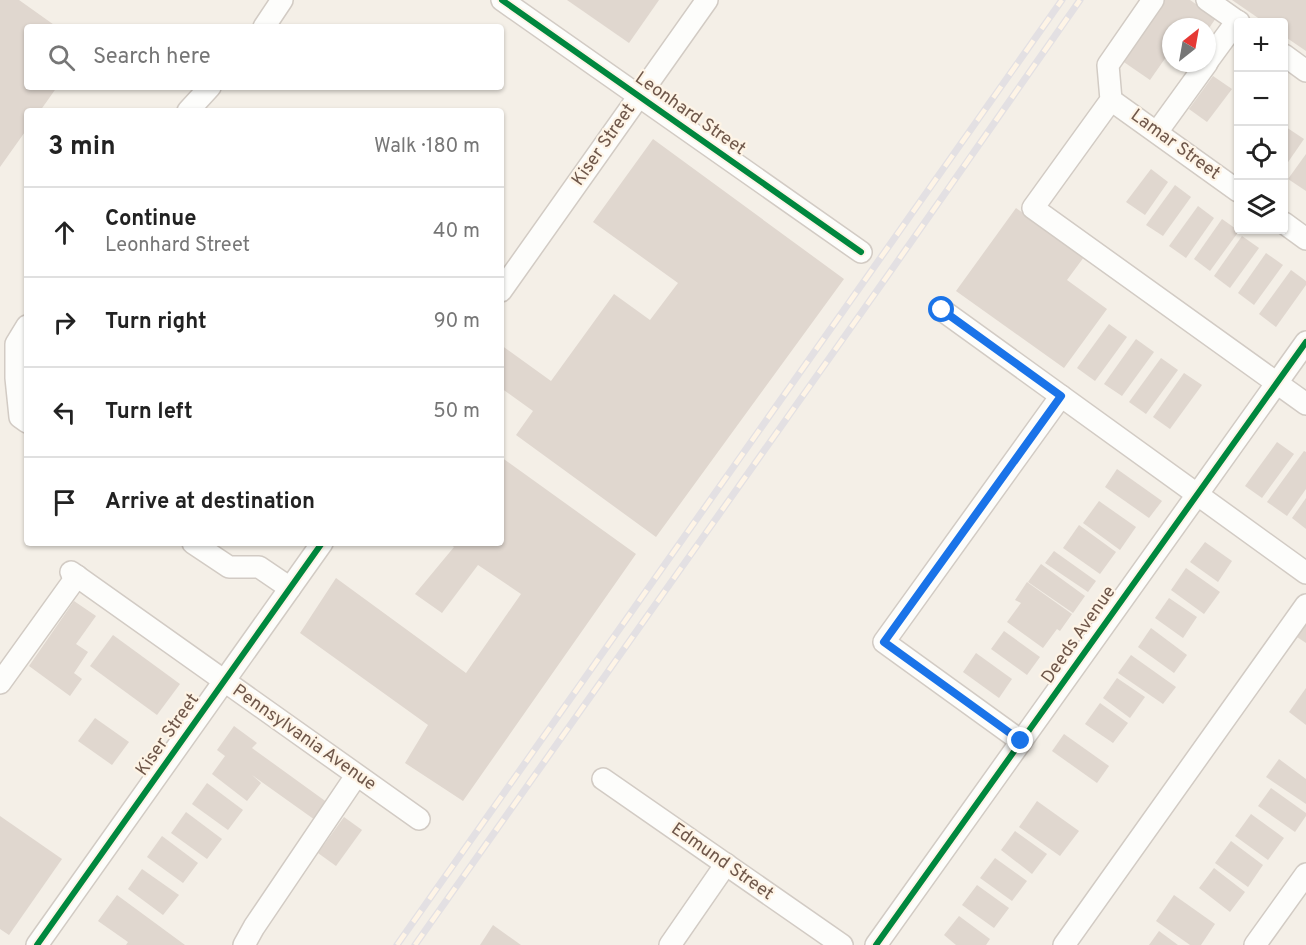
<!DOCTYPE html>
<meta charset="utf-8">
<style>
:root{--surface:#fff;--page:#f6f6f6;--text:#222;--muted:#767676;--line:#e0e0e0}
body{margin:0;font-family:Overpass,sans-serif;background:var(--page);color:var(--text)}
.controls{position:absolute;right:18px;top:18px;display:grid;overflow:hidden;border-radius:6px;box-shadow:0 2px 4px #0004}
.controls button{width:54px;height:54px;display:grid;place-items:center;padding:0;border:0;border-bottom:2px solid var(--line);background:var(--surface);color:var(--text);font:30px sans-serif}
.compass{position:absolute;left:1162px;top:18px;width:54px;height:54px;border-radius:50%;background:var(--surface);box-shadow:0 2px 4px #0004;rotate:31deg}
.stop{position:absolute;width:18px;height:18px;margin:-14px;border:4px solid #1a73e8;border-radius:50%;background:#fff}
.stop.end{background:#1a73e8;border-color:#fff;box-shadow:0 2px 6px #0008}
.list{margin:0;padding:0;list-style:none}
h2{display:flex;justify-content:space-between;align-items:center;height:78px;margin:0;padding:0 24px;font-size:26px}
h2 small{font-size:20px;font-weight:400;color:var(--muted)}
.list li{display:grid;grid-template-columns:39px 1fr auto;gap:18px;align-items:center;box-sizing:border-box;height:90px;padding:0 24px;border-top:2px solid var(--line)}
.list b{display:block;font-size:22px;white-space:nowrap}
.list p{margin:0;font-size:20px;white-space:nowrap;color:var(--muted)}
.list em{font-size:20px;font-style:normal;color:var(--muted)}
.icon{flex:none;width:33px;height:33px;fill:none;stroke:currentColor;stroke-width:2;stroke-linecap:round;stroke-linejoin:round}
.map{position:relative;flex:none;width:1306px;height:945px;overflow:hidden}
.search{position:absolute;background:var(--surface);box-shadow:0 2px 4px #0004;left:24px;top:24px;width:480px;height:66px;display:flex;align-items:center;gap:15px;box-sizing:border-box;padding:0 21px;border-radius:6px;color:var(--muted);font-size:22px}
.panel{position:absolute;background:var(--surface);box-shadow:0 2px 4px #0004;left:24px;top:108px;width:480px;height:438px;border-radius:6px}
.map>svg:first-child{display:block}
.building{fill:#e0d7cf}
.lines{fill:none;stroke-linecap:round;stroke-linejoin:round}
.minor-casing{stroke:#d2cbc4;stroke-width:24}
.minor{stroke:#fdfdfb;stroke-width:21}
.rail-casing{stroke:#e3e0e3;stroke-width:7}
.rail{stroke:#fef4e6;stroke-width:4.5;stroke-dasharray:14;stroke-linecap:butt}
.cycleway-casing{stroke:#fef4e6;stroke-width:10}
.cycleway{stroke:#00873e;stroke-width:6}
.route{stroke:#1a73e8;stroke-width:8}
.labels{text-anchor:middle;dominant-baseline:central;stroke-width:4.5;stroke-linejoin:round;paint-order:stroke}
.street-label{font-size:18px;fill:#6f574a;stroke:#fef4e6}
</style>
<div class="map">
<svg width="1306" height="945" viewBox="0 0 1306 945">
<rect width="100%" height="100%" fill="#f4efe7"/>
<g class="building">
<polygon points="0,0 19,0 57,27 27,27 27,87 57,87 40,111 27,111 27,129 0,167"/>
<polygon points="567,0 659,0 629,43"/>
<polygon points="1158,0 1190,0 1216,18 1207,31 1207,27 1171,27 1171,50 1150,80 1118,58"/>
<polygon points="1232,0 1306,0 1306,51 1284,36 1284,22 1264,22"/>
<polygon points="1213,76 1232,89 1207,122 1189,109"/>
<polygon points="1286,127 1304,139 1284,168 1284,130"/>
<polygon points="653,139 844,279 656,537 516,435 533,411 501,388 501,345 551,381 614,294 650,320 678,283 593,222"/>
<polygon points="1306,154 1306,191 1288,179"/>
<polygon points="1151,169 1168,182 1145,215 1126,202"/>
<polygon points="1175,185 1191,197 1163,236 1146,225"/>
<polygon points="1198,206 1214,218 1186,258 1169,246"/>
<polygon points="1016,208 1084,257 1067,280 1107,309 1064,368 956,291"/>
<polygon points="1222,219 1239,231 1210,271 1194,259"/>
<polygon points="1242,236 1259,248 1230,288 1214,276"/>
<polygon points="1266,253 1283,265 1254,305 1238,293"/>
<polygon points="1291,270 1306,281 1306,285 1276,327 1259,314"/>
<polygon points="1109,324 1127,337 1095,381 1077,368"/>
<polygon points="1136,339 1154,352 1122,396 1104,384"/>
<polygon points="1161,358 1178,370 1146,414 1129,402"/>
<polygon points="1184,373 1202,385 1170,429 1153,417"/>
<polygon points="1277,442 1294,454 1262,498 1245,486"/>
<polygon points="1304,451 1306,452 1306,489 1287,516 1267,502"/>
<polygon points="501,457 636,554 463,801 405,763 428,725 300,633 336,578 466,673 521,594 478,565 442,613 415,594 454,547 448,543 501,543"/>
<polygon points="1117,469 1162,501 1149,518 1105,487"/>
<polygon points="1306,498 1306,529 1292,518"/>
<polygon points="1099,501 1136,527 1120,550 1083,523"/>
<polygon points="1079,525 1116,552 1100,574 1063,548"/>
<polygon points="1205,542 1232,561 1218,582 1190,562"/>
<polygon points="1054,551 1096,581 1088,592 1045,563"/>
<polygon points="1041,564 1085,596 1073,613 1028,582"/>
<polygon points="1186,568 1220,592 1204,614 1171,590"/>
<polygon points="1027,582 1072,614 1060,631 1057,629 1043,648 1007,622 1021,603 1015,600"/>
<polygon points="1169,598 1197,617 1183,638 1155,618"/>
<polygon points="74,601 96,616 76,644 88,652 74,673 82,679 70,696 29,666"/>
<polygon points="1306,623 1306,643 1297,637"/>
<polygon points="1151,628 1187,655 1174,673 1138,647"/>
<polygon points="1004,631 1040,657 1027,675 991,649"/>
<polygon points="113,635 180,684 157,715 90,666"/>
<polygon points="976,653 1012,679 999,698 963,672"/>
<polygon points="1131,655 1176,687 1163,704 1118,673"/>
<polygon points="1117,678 1145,697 1130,718 1103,698"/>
<polygon points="1306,688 1306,725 1289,712"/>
<polygon points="1100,703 1128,723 1113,743 1085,724"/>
<polygon points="95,718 129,742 112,765 78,741"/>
<polygon points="234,726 257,743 252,748 328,803 315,820 252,775 261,783 247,801 212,774 225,756 217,750"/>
<polygon points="1064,734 1109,766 1097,783 1052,751"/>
<polygon points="1279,759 1306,779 1306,804 1266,777"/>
<polygon points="207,783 243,810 228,830 192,804"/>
<polygon points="1271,788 1306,813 1306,816 1295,832 1258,806"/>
<polygon points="1037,801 1079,831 1060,856 1019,827"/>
<polygon points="186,812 222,839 207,859 171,833"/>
<polygon points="1251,814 1284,838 1268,860 1235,836"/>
<polygon points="0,816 62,859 9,935 0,929"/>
<polygon points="344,817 362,830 336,866 318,853"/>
<polygon points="1015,831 1047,854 1032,874 1001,850"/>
<polygon points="162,836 198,863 183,883 147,857"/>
<polygon points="1231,841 1263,865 1248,887 1215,863"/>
<polygon points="995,858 1027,881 1012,901 980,878"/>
<polygon points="1214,868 1245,892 1230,912 1199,888"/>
<polygon points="142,869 179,895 163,915 128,889"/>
<polygon points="977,885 1009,908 994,928 962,905"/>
<polygon points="117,895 185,945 126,945 128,942 98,921"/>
<polygon points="1174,895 1215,924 1201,945 1190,945 1156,921"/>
<polygon points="959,916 990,939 986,945 956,945 944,935"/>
<polygon points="493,925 521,945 480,945"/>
<polygon points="1159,931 1178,945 1149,945"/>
</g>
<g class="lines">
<defs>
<g id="minor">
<polyline points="502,0 861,252"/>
<polyline points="1153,0 1108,65 1111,100 1033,208 1306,404"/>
<polyline points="1207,0 1237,21"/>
<polyline points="264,27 282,0"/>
<polyline points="1284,55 1306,71"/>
<polyline points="1207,62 1237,21 1239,22"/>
<polyline points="1111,100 1238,191"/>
<polyline points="188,111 210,87"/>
<polyline points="1157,132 1207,63"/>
<polyline points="1284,223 1306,239"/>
<polyline points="501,291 707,0"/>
<polyline points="942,310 1306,573"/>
<polyline points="27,326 16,344 16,378 20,417 27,422"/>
<polyline points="193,543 229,567 259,567 290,588"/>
<polyline points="71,572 419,819"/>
<polyline points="0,683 77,576"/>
<polyline points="1021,741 884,642 1061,396"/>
<polyline points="603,779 842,945"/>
<polyline points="37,945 322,543"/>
<polyline points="244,945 254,927 356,776"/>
<polyline points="670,945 726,864"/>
<polyline points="876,945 1306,342"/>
<polyline points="1064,945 1306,605"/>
<polyline points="1255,945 1306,874"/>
</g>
</defs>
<use href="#minor" class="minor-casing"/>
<use href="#minor" class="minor"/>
<defs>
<g id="rail">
<polyline points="397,945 1062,0"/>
<polyline points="415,945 888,275 1080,0"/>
</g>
</defs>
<use href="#rail" class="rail-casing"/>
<use href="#rail" class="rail"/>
<defs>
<g id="cycleway">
<polyline points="502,0 861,252"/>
<polyline points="37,945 322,543"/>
<polyline points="876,945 1306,342"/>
</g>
</defs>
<use href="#cycleway" class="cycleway-casing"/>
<use href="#cycleway" class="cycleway"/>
</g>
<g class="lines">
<polyline class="route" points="942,310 1061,396 884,642 1021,741"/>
</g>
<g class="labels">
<g class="street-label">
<text transform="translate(690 114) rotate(35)">Leonhard Street</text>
<text transform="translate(604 145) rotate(-55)">Kiser Street</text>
<text transform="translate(1175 145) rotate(36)">Lamar Street</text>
<text transform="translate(1079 635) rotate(-55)">Deeds Avenue</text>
<text transform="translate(168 735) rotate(-55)">Kiser Street</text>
<text transform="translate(304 738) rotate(35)">Pennsylvania Avenue</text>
<text transform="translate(722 862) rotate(35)">Edmund Street</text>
</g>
</g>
</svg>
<div class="controls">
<button>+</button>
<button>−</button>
<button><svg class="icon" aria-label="locate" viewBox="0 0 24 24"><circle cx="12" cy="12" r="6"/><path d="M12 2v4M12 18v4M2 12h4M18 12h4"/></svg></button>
<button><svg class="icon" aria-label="layers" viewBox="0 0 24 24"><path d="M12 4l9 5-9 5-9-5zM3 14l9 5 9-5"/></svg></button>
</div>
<svg class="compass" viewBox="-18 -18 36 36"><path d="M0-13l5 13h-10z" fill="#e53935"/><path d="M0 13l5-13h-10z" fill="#767676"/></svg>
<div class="stop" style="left:942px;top:310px"></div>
<div class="stop end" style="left:1021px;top:741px"></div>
<div class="search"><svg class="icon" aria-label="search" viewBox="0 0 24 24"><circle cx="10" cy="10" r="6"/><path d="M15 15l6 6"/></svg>Search here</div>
<section class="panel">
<h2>3 min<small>Walk · 180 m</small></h2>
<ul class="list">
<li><svg class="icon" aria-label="ahead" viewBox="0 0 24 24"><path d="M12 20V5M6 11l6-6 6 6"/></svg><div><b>Continue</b><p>Leonhard Street</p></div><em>40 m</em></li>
<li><svg class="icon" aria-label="right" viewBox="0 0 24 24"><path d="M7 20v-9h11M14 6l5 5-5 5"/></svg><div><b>Turn right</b></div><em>90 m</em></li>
<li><svg class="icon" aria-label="left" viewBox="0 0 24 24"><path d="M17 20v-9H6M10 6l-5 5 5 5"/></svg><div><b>Turn left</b></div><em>50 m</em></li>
<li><svg class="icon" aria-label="arrive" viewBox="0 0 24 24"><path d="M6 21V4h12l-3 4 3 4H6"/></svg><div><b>Arrive at destination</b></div></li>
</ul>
</section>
</div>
